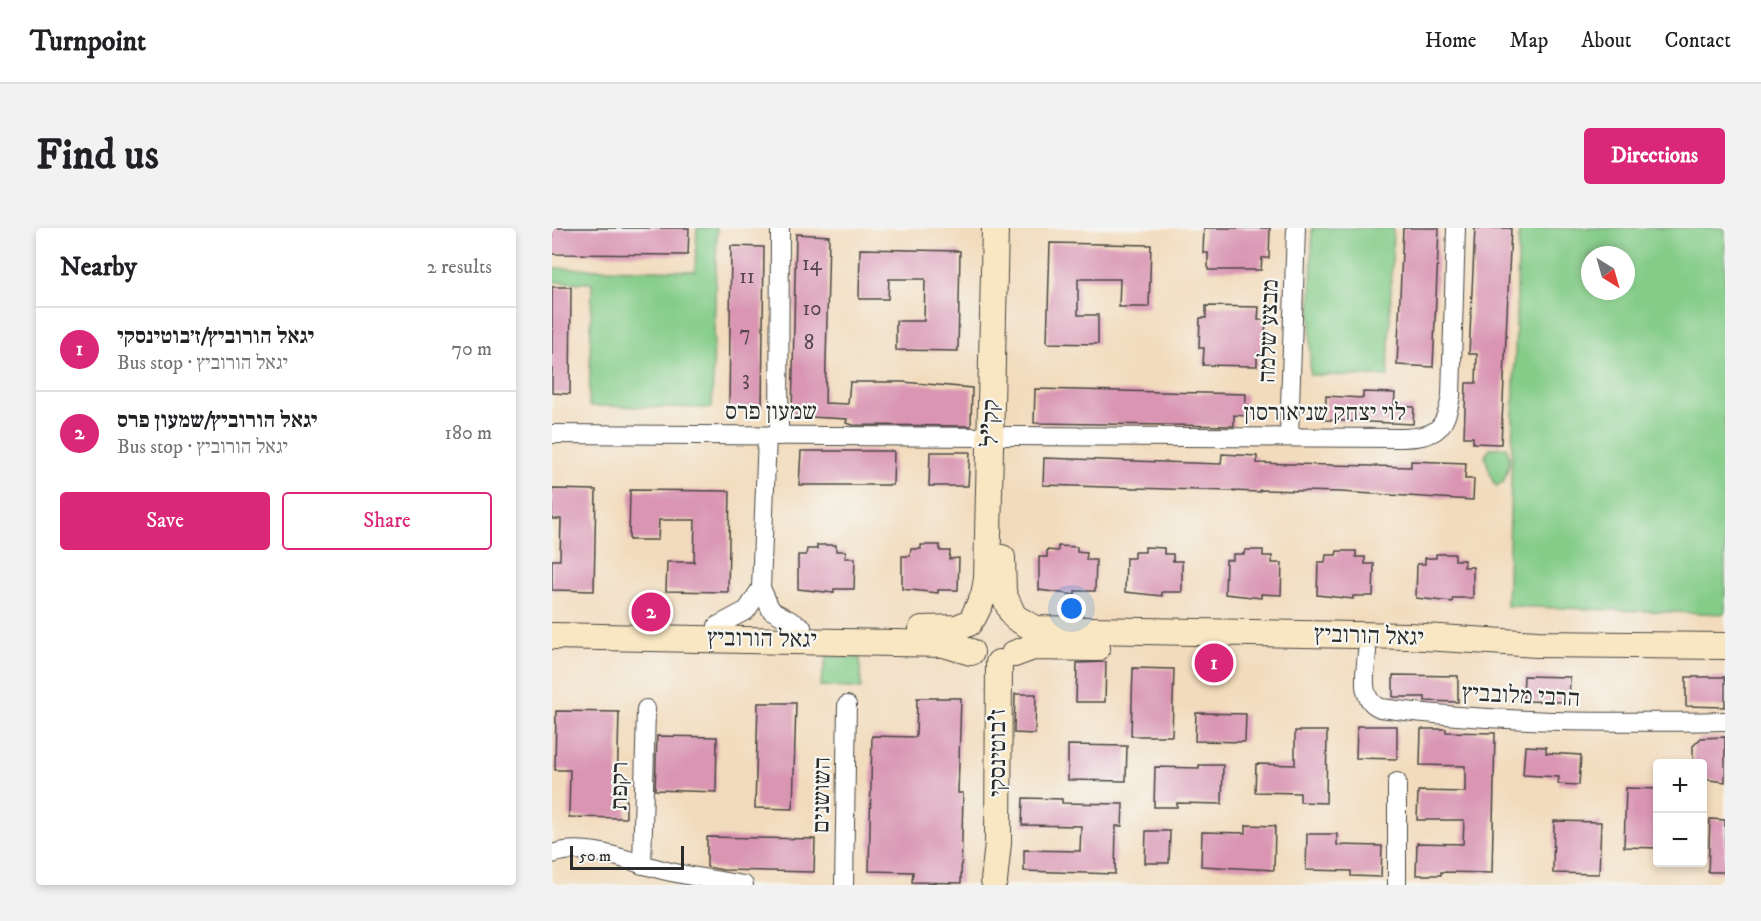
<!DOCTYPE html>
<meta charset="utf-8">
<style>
:root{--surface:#fff;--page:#f2f2f2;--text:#202124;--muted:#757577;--line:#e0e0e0;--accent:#db2777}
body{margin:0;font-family:"IM FELL DW Pica","Frank Ruhl Libre",serif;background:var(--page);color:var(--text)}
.controls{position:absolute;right:18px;bottom:18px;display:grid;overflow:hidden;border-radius:6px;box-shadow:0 3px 9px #0003}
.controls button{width:54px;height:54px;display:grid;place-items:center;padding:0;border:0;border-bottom:2px solid var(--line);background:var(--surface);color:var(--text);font:30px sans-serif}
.compass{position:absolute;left:1029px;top:18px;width:54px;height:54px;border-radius:50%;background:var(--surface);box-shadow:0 3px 9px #0003;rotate:143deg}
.scale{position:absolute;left:18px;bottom:15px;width:114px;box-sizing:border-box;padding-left:6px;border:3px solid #2b2b2b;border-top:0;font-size:16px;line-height:21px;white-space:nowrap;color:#2b2b2b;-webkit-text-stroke:4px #f6f6f2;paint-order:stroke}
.you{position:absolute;left:520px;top:381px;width:21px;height:21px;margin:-15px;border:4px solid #fff;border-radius:50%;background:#1a73e8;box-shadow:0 0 0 9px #1a73e833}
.badge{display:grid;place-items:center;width:39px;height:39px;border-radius:50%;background:var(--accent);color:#fff;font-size:20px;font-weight:700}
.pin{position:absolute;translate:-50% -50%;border:3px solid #fff;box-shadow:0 2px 6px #0006}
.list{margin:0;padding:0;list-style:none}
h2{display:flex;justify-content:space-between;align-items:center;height:78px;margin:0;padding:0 24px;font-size:26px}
h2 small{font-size:20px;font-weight:400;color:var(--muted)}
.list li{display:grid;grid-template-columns:39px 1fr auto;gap:18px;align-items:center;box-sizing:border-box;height:84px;padding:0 24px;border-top:2px solid var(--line)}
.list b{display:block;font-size:22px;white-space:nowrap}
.list p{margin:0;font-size:20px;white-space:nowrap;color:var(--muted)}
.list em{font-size:20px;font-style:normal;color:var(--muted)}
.actions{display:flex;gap:12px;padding:18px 24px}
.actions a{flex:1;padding:14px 0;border:2px solid var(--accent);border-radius:6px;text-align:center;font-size:21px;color:var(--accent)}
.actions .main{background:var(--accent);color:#fff}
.map{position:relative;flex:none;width:1173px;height:657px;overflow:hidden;border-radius:6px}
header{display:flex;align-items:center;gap:36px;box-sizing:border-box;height:84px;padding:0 30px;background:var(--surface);border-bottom:2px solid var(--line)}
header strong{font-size:28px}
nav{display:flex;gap:33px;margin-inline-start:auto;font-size:21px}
.intro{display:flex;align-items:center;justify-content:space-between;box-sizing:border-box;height:144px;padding:0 36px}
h1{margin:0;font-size:42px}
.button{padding:15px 27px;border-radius:6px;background:var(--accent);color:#fff;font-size:21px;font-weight:700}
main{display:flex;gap:36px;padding:0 36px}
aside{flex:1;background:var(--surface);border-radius:6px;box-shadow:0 3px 9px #0003}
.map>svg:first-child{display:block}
.green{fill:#84cc88;stroke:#587c5a;stroke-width:1.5;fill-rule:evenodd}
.building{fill:#d995b2}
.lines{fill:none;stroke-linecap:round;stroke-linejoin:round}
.street-casing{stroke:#494541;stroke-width:20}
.secondary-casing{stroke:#494541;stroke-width:28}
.street{stroke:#fff;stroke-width:18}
.secondary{stroke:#f9e7c3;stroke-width:26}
.labels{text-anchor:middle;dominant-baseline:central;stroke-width:4.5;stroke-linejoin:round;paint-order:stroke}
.number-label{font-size:21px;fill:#56464d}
.street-label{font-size:24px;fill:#2b2b2b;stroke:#f6f6f2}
</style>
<header>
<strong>Turnpoint</strong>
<nav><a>Home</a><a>Map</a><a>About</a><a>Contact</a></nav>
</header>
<div class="intro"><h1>Find us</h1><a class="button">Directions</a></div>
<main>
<aside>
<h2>Nearby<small>2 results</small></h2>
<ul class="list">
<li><span class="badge">1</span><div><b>יגאל הורוביץ/ז׳בוטינסקי</b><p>Bus stop · יגאל הורוביץ</p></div><em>70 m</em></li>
<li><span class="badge">2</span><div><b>יגאל הורוביץ/שמעון פרס</b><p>Bus stop · יגאל הורוביץ</p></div><em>180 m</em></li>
</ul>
<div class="actions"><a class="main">Save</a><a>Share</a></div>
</aside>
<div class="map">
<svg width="1173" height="657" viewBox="0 0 1173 657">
<rect width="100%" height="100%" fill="#f6f6f2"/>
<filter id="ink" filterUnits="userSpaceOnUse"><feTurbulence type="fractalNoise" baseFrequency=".0167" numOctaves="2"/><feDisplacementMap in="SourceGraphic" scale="12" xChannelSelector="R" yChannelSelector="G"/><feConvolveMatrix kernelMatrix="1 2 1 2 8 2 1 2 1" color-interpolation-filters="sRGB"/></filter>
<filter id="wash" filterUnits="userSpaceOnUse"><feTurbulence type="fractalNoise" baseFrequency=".008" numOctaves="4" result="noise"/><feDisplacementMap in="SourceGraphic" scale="24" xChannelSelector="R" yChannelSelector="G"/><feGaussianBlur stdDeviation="1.35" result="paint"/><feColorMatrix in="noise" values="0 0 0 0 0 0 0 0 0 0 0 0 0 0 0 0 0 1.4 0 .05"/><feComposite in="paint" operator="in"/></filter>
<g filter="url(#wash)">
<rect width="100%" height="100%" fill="#f2dbbc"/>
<g class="green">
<polygon points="145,0 165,0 160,180 37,178 40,55 0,54 0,40 143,43"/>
<polygon points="760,0 841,0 836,148 758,147"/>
<path d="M967 0H1173V386L955 378ZM1038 27H1074V63H1038Z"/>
<path d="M954 219C961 229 955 244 951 255L945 258 941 254 933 228 938 220Z"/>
<polygon points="275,428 308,430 309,461 268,458"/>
</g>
<g id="blocks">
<g class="building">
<polygon points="0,0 137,0 136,27 0,26"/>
<polygon points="652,0 718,0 717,30 710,30 709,42 656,42 656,25 651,25"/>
<polygon points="851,0 887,0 881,139 845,137"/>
<polygon points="923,0 959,0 949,216 921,215 921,209 912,209 914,155 924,155 925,126 917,126"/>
<polygon points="244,6 277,8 273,175 296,176 298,154 351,154 420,160 419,198 301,197 294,195 295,191 240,188"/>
<polygon points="498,15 599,17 597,79 567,79 568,51 526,51 526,87 546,87 546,116 495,115"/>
<polygon points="179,18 212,19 210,181 177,179"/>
<polygon points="308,21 408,23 406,123 344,122 344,93 372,93 373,51 337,51 336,71 307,71"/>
<polygon points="0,59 19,59 18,166 0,165"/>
<polygon points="654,78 707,79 706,92 714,92 712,125 705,125 705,138 651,137 652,120 647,120 648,90 654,90"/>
<polygon points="483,161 694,166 693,188 682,187 682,198 482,195"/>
<polygon points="811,164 843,165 842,178 862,179 861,196 773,192 774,168 811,170"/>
<polygon points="249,223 342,223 341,257 247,257"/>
<polygon points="378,224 418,224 416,258 377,258"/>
<polygon points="670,226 705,228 705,235 859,239 859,233 914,235 913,251 922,251 921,272 788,264 708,262 708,264 491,257 492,230 669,236"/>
<polygon points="0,261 44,262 42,363 0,362 0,332 8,332 9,291 0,291"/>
<polygon points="78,262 178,263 176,364 114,363 115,334 142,334 143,292 107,292 106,312 77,312"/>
<polygon points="265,317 284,317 284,323 294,323 293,330 303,330 302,361 282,361 282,365 246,361 246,327 254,327 255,321 265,321"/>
<polygon points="369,317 388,317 388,323 398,323 397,331 407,330 406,362 386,362 386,365 350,361 350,328 358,328 359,321 369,321"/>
<polygon points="506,318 525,319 525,324 535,325 534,332 544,332 543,363 523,363 523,367 487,362 487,329 495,329 495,322 506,323"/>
<polygon points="593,319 612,320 612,326 621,326 621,333 630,333 630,364 610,364 610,368 573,364 574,330 582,330 582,324 593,324"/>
<polygon points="693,322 711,322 711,328 720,328 720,335 730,335 729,367 709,366 709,370 673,366 674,332 681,332 681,326 692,326"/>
<polygon points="785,323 804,323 804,329 813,329 813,336 822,336 821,368 801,368 801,371 765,367 766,334 773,334 774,327 784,327"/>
<polygon points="884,326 903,326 903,332 912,332 912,339 921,339 921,370 901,370 900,374 864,370 865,336 873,336 873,330 884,330"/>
<polygon points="554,434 553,474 524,474 525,435"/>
<polygon points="581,440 622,441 620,508 579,508"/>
<polygon points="841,447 906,448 906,474 873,473 873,469 841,469"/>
<polygon points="972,448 1018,449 1017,474 971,473"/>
<polygon points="1134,449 1173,449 1173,479 1134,478"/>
<polygon points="463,466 484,466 483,506 462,505"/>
<polygon points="365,470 409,470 406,565 411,565 409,655 360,654 361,644 317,643 320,508 364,509"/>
<polygon points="206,475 244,475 241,581 203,580"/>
<polygon points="4,483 67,484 65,564 74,564 74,590 17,589 18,542 3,542"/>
<polygon points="644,485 694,486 693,514 643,513"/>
<polygon points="805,498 845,498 845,531 804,530"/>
<polygon points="869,501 894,501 894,504 943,505 940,645 889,644 889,647 864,647 865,615 911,616 912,592 865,592 866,563 913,564 913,538 868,537"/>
<polygon points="743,503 775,503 774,575 748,574 748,565 703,564 704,536 743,537"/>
<polygon points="105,508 165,509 164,564 103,562"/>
<polygon points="1173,509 1173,554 1157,552 1150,543 1150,536 1145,536 1141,530 1141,518 1149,510"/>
<polygon points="516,517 575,518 574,553 516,552"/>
<polygon points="973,518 994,519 994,525 1029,527 1027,557 1006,556 1007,549 971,547"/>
<polygon points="647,537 671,537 670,576 625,575 625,579 602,579 603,539 647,540"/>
<polygon points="1074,560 1106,561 1106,620 1072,619"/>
<polygon points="471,570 510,571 510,575 571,576 570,598 564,598 563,646 472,643 472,622 528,623 529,598 470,597"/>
<polygon points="1158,591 1173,592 1173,644 1156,644"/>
<polygon points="1002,593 1049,594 1047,646 1001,645"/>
<polygon points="694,597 723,598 722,642 649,638 650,604 694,605"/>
<polygon points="594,603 618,603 617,635 593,635"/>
<polygon points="755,606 785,606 785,617 830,618 829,649 799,648 799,643 754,642"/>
<polygon points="155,609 263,611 262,644 171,642 155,639"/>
</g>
</g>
</g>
<g filter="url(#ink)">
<use href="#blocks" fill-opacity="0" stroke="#494541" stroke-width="1.5"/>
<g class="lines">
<defs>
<g id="street">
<polyline points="0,206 438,209"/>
<polyline points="215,208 209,360 219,382 250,399"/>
<polyline points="227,208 228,0"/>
<path d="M453 208 850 210C884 209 893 202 899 168L904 0"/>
<polyline points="737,208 744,0"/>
<polyline points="165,398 195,382 209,360"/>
<path d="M815 423C814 443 806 471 828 480 943 495 1057 495 1173 493"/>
<path d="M0 626C38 613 81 636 119 644 143 649 168 653 192 657"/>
<polyline points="90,637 94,481"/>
<polyline points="292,657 295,477"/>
<polyline points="845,657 845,554"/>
</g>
<g id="secondary">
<polyline points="450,330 451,365 461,387"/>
<polyline points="422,388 432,367 435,351 443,0"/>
<polyline points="464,390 483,401 856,408 985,416 1173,418"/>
<polyline points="370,401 405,400 417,395"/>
<polyline points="0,408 392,416 419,424"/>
<polyline points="462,426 481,419 545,420"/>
<polyline points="442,653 446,615 447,435"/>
</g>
</defs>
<use href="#street" class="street-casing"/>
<use href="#secondary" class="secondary-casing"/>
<use href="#street" class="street"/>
<use href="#secondary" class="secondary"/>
</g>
</g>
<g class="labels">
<g class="number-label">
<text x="260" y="36">14</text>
<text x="195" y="49">11</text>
<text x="260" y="81">10</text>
<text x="193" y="106">7</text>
<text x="257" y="115">8</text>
<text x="194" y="151">3</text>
</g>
<g class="street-label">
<text transform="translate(717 103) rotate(-88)">מבצע שלמה</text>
<text x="219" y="184">שמעון פרס</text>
<text x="773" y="185">לוי יצחק שניאורסון</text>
<text transform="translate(439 195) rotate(-89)">קק"ל</text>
<text transform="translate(817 408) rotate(2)">יגאל הורוביץ</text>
<text transform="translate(210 411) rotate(1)">יגאל הורוביץ</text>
<text transform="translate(969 468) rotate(3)">הרבי מלובביץ</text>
<text transform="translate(446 525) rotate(-90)">ז'בוטינסקי</text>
<text transform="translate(68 558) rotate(-89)">רקפת</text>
<text transform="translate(270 567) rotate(-89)">השושנים</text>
</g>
</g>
</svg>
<div class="controls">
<button>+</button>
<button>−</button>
</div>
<svg class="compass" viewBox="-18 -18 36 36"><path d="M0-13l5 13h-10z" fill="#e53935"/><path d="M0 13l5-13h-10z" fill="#757577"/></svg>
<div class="scale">50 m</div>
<div class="you"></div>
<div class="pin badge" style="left:662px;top:435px">1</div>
<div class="pin badge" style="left:99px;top:384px">2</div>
</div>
</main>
